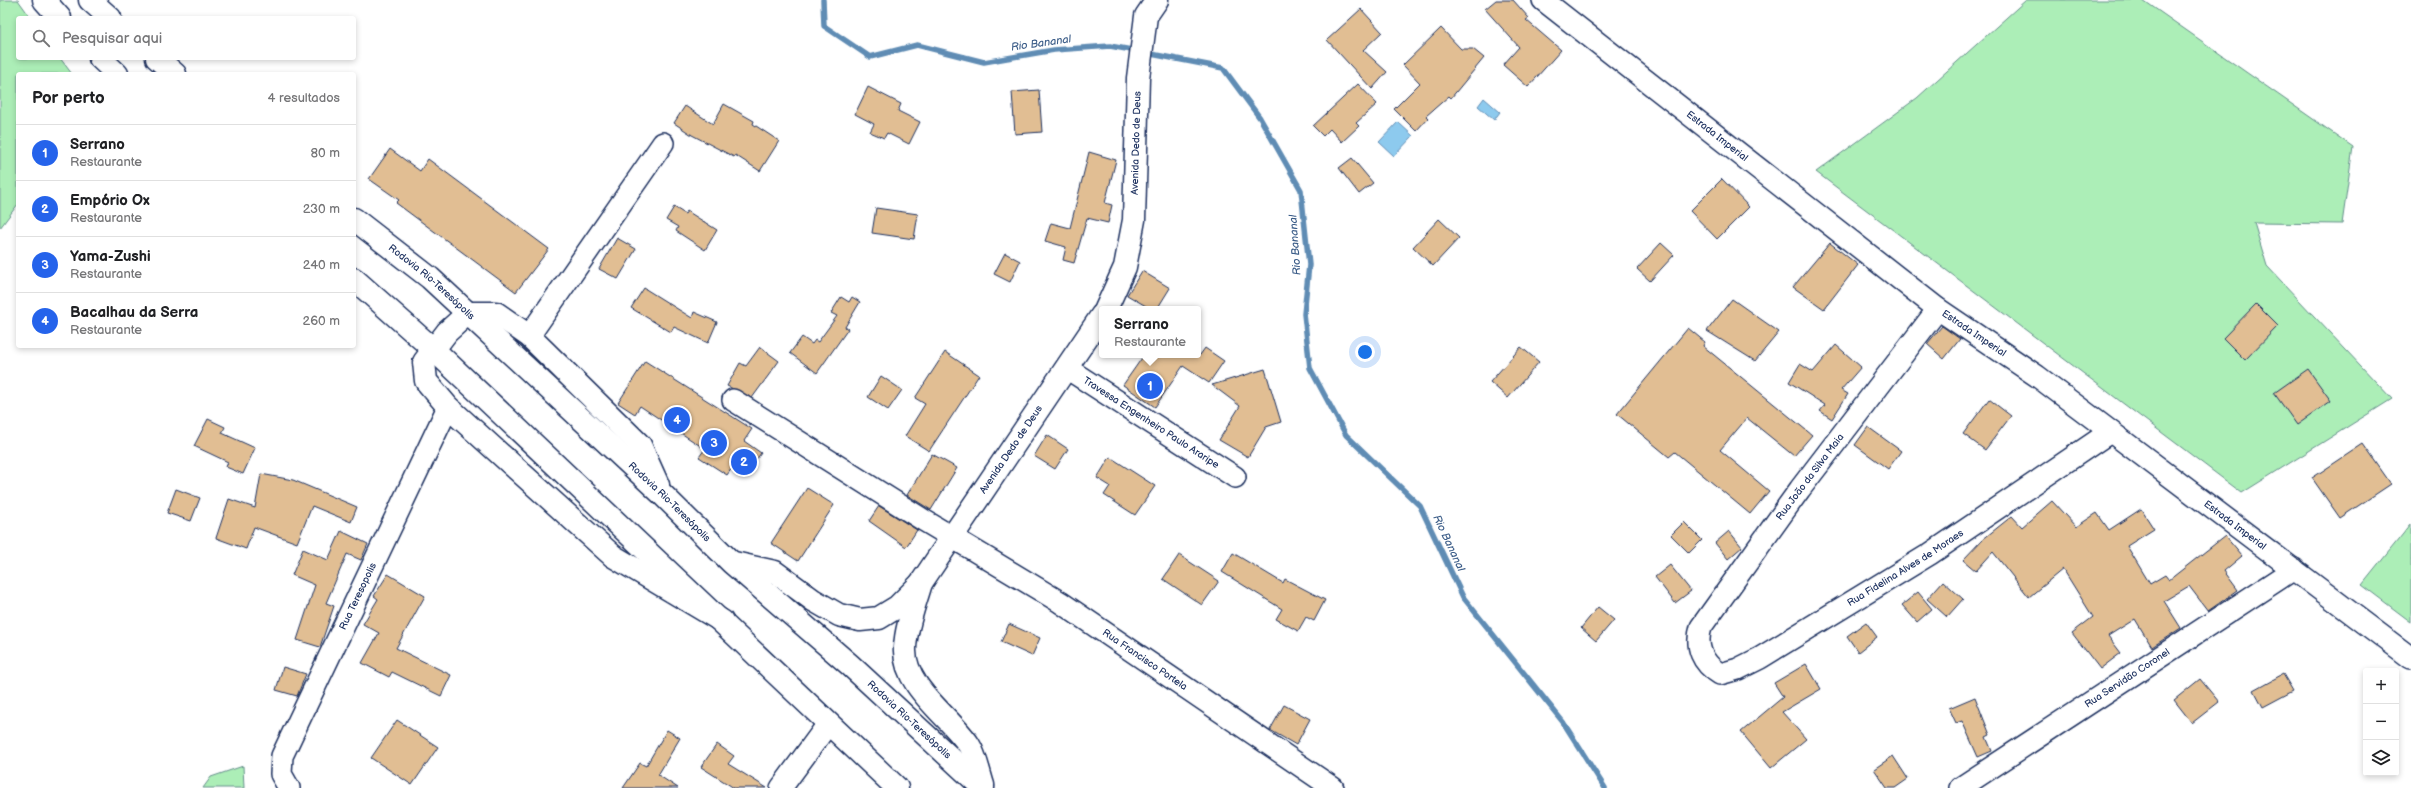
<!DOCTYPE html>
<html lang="pt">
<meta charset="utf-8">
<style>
:root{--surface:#fff;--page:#f6f6f6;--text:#202124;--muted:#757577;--line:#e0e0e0;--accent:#2563eb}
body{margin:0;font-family:"Balsamiq Sans",sans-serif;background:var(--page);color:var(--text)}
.controls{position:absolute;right:12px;bottom:12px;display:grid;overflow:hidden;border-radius:4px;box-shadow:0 2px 6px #0003}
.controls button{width:36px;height:36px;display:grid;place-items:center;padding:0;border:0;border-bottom:1px solid var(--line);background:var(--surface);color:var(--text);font:20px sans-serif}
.you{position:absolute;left:1365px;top:352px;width:14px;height:14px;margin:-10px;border:3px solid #fff;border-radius:50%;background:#1a73e8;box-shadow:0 0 0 6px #1a73e833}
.badge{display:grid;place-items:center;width:26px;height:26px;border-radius:50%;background:var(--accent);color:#fff;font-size:13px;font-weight:700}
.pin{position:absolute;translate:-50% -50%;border:2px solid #fff;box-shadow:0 1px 4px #0006}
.popup{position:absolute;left:1099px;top:306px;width:102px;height:52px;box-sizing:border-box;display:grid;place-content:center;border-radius:4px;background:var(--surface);filter:drop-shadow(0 1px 3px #0005);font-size:13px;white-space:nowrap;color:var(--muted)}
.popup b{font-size:15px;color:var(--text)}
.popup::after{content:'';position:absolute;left:50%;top:100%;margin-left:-8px;border:8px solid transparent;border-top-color:var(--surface)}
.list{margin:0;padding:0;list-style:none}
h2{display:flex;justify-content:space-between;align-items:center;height:52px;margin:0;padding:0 16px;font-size:17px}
h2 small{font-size:13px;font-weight:400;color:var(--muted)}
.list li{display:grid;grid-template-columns:26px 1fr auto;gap:12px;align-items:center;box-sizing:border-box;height:56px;padding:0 16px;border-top:1px solid var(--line)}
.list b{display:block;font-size:15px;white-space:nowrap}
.list p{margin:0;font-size:13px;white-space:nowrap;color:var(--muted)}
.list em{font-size:13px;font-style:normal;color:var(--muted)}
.icon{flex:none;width:22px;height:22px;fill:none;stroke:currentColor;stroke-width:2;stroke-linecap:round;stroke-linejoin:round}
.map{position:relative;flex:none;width:2411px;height:788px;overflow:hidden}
.search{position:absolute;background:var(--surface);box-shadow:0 2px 6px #0003;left:16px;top:16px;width:340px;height:44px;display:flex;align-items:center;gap:10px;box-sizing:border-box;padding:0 14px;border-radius:4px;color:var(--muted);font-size:15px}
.panel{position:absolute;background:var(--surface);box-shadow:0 2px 6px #0003;left:16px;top:72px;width:340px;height:276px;border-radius:4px}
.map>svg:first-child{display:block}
.green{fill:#aceeb7;stroke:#648e8a}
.water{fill:#8dcaee;stroke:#5f8cb4}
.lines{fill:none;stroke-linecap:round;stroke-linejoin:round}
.stream{stroke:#5f8cb4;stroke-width:5.5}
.building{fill:#e1be93;stroke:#1b2f5e}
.minor-casing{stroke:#1b2f5e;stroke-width:24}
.major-casing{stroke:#1b2f5e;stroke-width:25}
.highway-casing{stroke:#1b2f5e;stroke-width:25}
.minor{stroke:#fff;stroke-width:21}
.major{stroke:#fff;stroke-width:22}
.highway{stroke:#fff;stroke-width:22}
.labels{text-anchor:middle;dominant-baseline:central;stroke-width:3;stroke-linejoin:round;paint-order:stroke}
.street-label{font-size:10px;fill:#1b2f5e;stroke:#fff}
.water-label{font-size:11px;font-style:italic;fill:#3d5e89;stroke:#fff}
</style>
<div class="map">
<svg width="2411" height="788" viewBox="0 0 2411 788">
<rect width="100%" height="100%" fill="#fff"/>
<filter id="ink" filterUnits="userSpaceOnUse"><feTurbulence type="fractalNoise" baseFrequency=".025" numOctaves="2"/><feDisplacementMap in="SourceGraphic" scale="8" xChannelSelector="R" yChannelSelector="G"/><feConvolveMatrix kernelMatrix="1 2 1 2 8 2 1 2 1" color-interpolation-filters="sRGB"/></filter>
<g filter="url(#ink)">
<g class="green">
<polygon points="0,0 18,0 31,18 18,18 18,58 60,58 72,74 18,74 18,204 0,228"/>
<polygon points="2026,0 2143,0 2353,147 2342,224 2254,223 2267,266 2392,399 2242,493 1816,172 1917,98"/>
<polygon points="2411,524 2411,622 2362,585"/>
<polygon points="243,766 244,788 203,788 211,777"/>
</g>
<g class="water">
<polygon points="1484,98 1500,112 1494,120 1478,106"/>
<polygon points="1398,122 1413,136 1394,156 1379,142"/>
</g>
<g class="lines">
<g class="stream">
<polyline points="823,0 824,26 870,57 917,45 984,62 1054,50 1110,46 1137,51"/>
<polyline points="1146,53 1223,68 1260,118 1301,190 1309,265 1304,314 1310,368 1346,435 1420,506 1463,597 1563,722 1605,788"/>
</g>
</g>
<g class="building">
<polygon points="1496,0 1513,0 1529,18 1526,20 1561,50 1528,87 1503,65 1519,47 1485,9"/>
<polygon points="1361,9 1382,32 1363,50 1387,72 1372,89 1327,40"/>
<polygon points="1441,28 1461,49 1473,49 1484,58 1451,98 1449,96 1426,116 1428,118 1416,131 1394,109 1420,83 1403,65"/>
<polygon points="1358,84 1377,104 1356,123 1359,126 1342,142 1330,129 1323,136 1313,126"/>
<polygon points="868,87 901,104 898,111 920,122 909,144 887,133 884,138 870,132 874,124 855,114"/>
<polygon points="1039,90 1042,132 1015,134 1012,92"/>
<polygon points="724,104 754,121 753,124 779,141 760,171 735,155 734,157 692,135 674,123 685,106 713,124"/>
<polygon points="390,149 420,171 428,159 549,249 516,292 396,203 399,200 369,179"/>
<polygon points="1089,152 1116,160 1105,203 1112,205 1108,223 1087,218 1074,263 1063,260 1066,247 1045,241 1051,223 1070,228"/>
<polygon points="1352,158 1373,183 1359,194 1339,168"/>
<polygon points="1722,179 1749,207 1717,239 1690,211"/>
<polygon points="674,207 685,214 687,211 717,230 705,250 676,231 678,227 666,220"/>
<polygon points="876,208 918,214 914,239 872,233"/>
<polygon points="1439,219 1459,238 1433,266 1413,247"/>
<polygon points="617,238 636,249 618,279 599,269"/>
<polygon points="1661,243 1674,255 1650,281 1637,269"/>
<polygon points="1830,243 1858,265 1824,309 1793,287"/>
<polygon points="1005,253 1020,261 1010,282 994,274"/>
<polygon points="1142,271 1170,288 1157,309 1151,309 1127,295"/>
<polygon points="644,288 692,318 694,312 717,322 708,343 674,327 671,332 631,308"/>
<polygon points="841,297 849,302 852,297 860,302 845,327 848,329 817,373 790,353 802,337 812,344 815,340 818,342 837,316 831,313"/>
<polygon points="1732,299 1779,332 1755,361 1707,331"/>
<polygon points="2256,304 2278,326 2245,360 2223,338"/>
<polygon points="1942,326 1960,339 1944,359 1927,344"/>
<polygon points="1688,328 1705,342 1703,346 1812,435 1794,456 1747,418 1720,450 1769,491 1750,514 1675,452 1669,457 1617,414"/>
<polygon points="1836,345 1861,367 1841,390 1848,394 1832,419 1820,411 1825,405 1789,382 1800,364 1813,372"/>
<polygon points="760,347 779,361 752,398 727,386 740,363 746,366"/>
<polygon points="1521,347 1539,362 1508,398 1490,382"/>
<polygon points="1205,348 1224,361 1209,383 1183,366 1155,407 1123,385 1144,355 1200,355"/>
<polygon points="945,352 979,375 929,451 905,436 925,404 915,398"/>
<polygon points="645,361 752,429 744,441 761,453 745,476 732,468 727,475 699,457 705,449 640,406 635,414 618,403"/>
<polygon points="1265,369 1281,422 1266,427 1248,457 1219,440 1240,406 1212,385"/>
<polygon points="2308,369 2331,401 2297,425 2274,393"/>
<polygon points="881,376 902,390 888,410 868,397"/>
<polygon points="1989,399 2011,416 1985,450 1963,434"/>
<polygon points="208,419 225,427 222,433 255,448 243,474 226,467 228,462 194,446"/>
<polygon points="1868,427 1901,451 1888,469 1855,445"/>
<polygon points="1047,435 1068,449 1055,469 1034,456"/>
<polygon points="2363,444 2391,484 2340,518 2312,478"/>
<polygon points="932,454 957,468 931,510 907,495"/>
<polygon points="1110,457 1155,486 1135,515 1104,495 1110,486 1097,478"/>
<polygon points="261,474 293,480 357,507 351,522 312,506 297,543 254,527 246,549 216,538 229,499 255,508"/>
<polygon points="807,488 834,505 798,561 771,543"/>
<polygon points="176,489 200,498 191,521 167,513"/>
<polygon points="2052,501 2076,527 2097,513 2109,530 2141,509 2154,529 2127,546 2150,584 2165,575 2169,580 2225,536 2242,556 2224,571 2238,590 2208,611 2189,586 2164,601 2181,628 2152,647 2135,619 2108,636 2121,653 2100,669 2072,633 2093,617 2063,569 2029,597 1993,552 1976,571 1963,560 1982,540 2012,516 2022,527"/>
<polygon points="879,506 917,530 906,547 869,521"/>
<polygon points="1684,522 1702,540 1689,553 1671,535"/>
<polygon points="341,531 368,544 361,560 347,554 326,603 334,606 320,647 297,640 315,585 292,575 303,549 328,560"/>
<polygon points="1729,531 1742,547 1728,559 1715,543"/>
<polygon points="1233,553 1283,583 1285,579 1325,600 1314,621 1306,617 1298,631 1276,619 1282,609 1222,572"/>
<polygon points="1179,555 1219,581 1202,605 1163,579"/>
<polygon points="1670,565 1691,591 1675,603 1655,577"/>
<polygon points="388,574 425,596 396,648 451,675 441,696 392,672 389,677 362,663 379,633 363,624 378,599 374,596"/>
<polygon points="1943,581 1963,599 1947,617 1927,599"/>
<polygon points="1918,592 1932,609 1917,622 1902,605"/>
<polygon points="1598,607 1614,620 1596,641 1581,628"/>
<polygon points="1866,622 1877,637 1858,652 1847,636"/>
<polygon points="1009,624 1040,638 1032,656 1001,642"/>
<polygon points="1806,664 1821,689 1782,712 1806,739 1771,768 1741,732 1783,697 1774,683"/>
<polygon points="283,667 306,674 297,696 276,690"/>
<polygon points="2283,674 2293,691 2263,707 2254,690"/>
<polygon points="2200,679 2219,702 2192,723 2174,700"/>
<polygon points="1975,697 1990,735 1986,737 1992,751 1978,757 1962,721 1956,723 1949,708"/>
<polygon points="1284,705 1310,719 1296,745 1270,730"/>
<polygon points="397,720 438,747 412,785 371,758"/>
<polygon points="667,730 680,738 658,775 678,788 623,788 640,763 646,766"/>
<polygon points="717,744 734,756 728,764 767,788 734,788 701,767"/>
<polygon points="1893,756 1908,779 1895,788 1887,788 1874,769"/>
</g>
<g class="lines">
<defs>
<g id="minor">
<path id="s1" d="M1543 0 1938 309 2037 376 2411 658"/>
<path id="s2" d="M1938 309 1800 489 1701 627C1695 647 1702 663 1720 674L1738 669 1760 658 1930 554 2110 432"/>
<polyline points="529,336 663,143"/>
<path id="s3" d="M1068 369 1235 477"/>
<path id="s4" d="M733 400 925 521 1060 602 1333 788"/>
<path id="s5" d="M289 788 281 774 282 756 448 407"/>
<polyline points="781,788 828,724"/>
<path id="s6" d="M1960 788 2294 569"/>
</g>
<g id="major">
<path id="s7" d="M1106 309 1125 267 1134 220 1138 78 1146 16 1157 0"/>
<path id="s8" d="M921 583 1102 315"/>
</g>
<g id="highway">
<polyline points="44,0 60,18"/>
<polyline points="90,0 110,18"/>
<polyline points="100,58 117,74"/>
<polyline points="157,58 175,74"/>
<path id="s9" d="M354 219 430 278 662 494 732 563 850 665 983 788"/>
<polyline points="354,279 433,349 897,788"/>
<polyline points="658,485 640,445 529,336 496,313 468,313 447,332 424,362 426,381 448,407 613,556 722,621"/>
<polyline points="734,563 775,572 813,600 839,615 860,620 879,618 897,607 920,584"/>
<path d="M921 583C915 604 906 626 905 648 903 687 950 716 969 745 976 756 979 773 983 785"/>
</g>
</defs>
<use href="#minor" class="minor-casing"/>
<use href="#major" class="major-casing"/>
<use href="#highway" class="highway-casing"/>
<use href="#minor" class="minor"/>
<use href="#major" class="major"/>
<use href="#highway" class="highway"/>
</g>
</g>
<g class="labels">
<g class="street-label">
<text stroke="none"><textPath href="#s1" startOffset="221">Estrada Imperial</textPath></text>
<text stroke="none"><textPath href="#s7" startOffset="171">Avenida Dedo de Deus</textPath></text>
<text stroke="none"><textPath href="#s9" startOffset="100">Rodovia Rio-Teresópolis</textPath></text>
<text stroke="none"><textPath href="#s1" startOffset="545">Estrada Imperial</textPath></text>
<text stroke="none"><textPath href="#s3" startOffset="99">Travessa Engenheiro Paulo Araripe</textPath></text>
<text stroke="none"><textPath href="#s8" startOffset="161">Avenida Dedo de Deus</textPath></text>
<text transform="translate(1810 477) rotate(-53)">Rua João da Silva Maia</text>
<text stroke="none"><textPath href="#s9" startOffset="424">Rodovia Rio-Teresópolis</textPath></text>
<text stroke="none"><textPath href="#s1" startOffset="869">Estrada Imperial</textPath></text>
<text stroke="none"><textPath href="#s2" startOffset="666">Rua Fidelina Alves de Moraes</textPath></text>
<text stroke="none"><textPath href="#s5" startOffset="211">Rua Teresopolis</textPath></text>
<text stroke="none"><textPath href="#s4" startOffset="487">Rua Francisco Portela</textPath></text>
<text stroke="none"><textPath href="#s6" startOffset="200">Rua Servidão Coronel</textPath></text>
<text stroke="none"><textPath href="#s9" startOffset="748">Rodovia Rio-Teresópolis</textPath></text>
</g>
<g class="water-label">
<text transform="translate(1041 43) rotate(-8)">Rio Bananal</text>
<text transform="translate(1295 245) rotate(-94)">Rio Bananal</text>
<text transform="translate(1449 543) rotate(65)">Rio Bananal</text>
</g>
</g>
</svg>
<div class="controls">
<button>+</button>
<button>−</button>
<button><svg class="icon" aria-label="layers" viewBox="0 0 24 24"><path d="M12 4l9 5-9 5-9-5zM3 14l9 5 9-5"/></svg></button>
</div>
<div class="you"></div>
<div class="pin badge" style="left:1150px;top:386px">1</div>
<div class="popup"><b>Serrano</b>Restaurante</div>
<div class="pin badge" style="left:744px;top:462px">2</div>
<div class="pin badge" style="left:714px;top:443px">3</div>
<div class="pin badge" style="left:677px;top:420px">4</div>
<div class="search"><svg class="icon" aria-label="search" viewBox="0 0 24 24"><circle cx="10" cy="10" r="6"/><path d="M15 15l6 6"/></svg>Pesquisar aqui</div>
<section class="panel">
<h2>Por perto<small>4 resultados</small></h2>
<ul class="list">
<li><span class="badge">1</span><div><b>Serrano</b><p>Restaurante</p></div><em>80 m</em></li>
<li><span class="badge">2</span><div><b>Empório Ox</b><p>Restaurante</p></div><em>230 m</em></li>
<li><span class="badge">3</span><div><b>Yama-Zushi</b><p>Restaurante</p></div><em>240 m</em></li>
<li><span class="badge">4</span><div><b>Bacalhau da Serra</b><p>Restaurante</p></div><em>260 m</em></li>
</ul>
</section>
</div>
